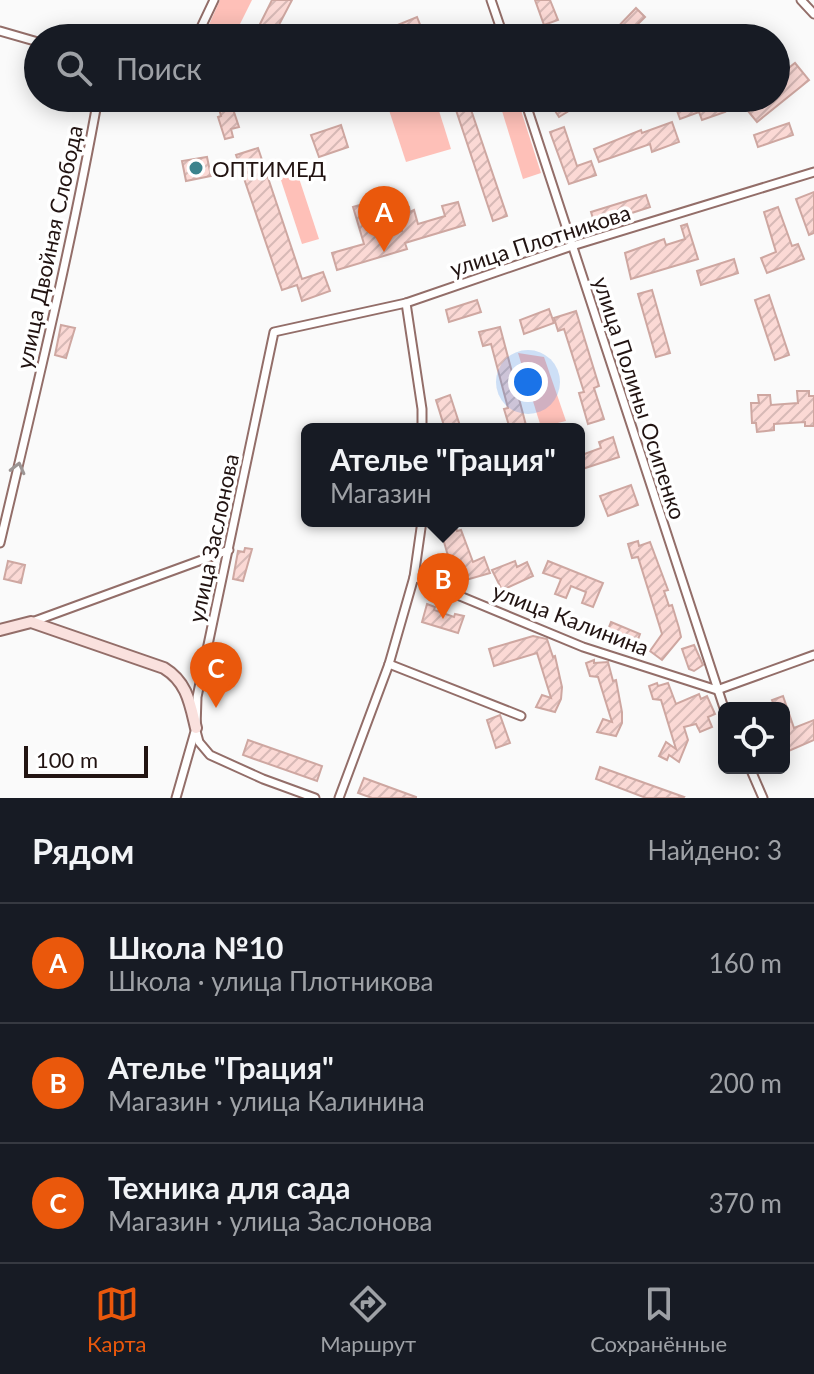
<!DOCTYPE html>
<html lang="ru">
<meta charset="utf-8">
<style>
:root{--surface:#171b24;--page:#20242c;--text:#f1f3f6;--muted:#9ea1a6;--line:#363941;--accent:#ea580c}
body{margin:0;font-family:Lato,sans-serif;background:var(--page);color:var(--text)}
.controls{position:absolute;right:24px;bottom:24px;display:grid;overflow:hidden;border-radius:12px;box-shadow:0 4px 20px #0003}
.controls button{width:72px;height:72px;display:grid;place-items:center;padding:0;border:0;border-bottom:2px solid var(--line);background:var(--surface);color:var(--text);font:40px sans-serif}
.scale{position:absolute;left:24px;bottom:20px;width:124px;box-sizing:border-box;padding-left:8px;border:4px solid #221412;border-top:0;font-size:22px;line-height:28px;white-space:nowrap;color:#221412;-webkit-text-stroke:6px #fff;paint-order:stroke}
.you{position:absolute;left:528px;top:382px;width:28px;height:28px;margin:-20px;border:6px solid #fff;border-radius:50%;background:#1a73e8;box-shadow:0 0 0 12px #1a73e833}
.badge{display:grid;place-items:center;width:52px;height:52px;border-radius:50%;background:var(--accent);color:#fff;font-size:26px;font-weight:700}
.pin{position:absolute;translate:-50% -66px;filter:drop-shadow(0 2px 4px #0008)}
.pin::after{content:'';position:absolute;top:42px;width:28px;height:24px;background:inherit;clip-path:polygon(0 0,100% 0,50% 100%)}
.popup{position:absolute;left:301px;top:423px;width:284px;height:104px;box-sizing:border-box;display:grid;place-content:center;border-radius:12px;background:var(--surface);filter:drop-shadow(0 2px 6px #0005);font-size:26px;white-space:nowrap;color:var(--muted)}
.popup b{font-size:30px;color:var(--text)}
.popup::after{content:'';position:absolute;left:50%;top:100%;margin-left:-16px;border:16px solid transparent;border-top-color:var(--surface)}
.list{margin:0;padding:0;list-style:none}
h2{display:flex;justify-content:space-between;align-items:center;height:104px;margin:0;padding:0 32px;font-size:34px}
h2 small{font-size:26px;font-weight:400;color:var(--muted)}
.list li{display:grid;grid-template-columns:52px 1fr auto;gap:24px;align-items:center;box-sizing:border-box;height:120px;padding:0 32px;border-top:2px solid var(--line)}
.list b{display:block;font-size:30px;white-space:nowrap}
.list p{margin:0;font-size:26px;white-space:nowrap;color:var(--muted)}
.list em{font-size:26px;font-style:normal;color:var(--muted)}
.icon{flex:none;width:44px;height:44px;fill:none;stroke:currentColor;stroke-width:2;stroke-linecap:round;stroke-linejoin:round}
.map{position:relative;flex:none;width:814px;height:798px;overflow:hidden}
.search{position:absolute;background:var(--surface);box-shadow:0 4px 20px #0003;left:24px;right:24px;top:24px;height:88px;display:flex;align-items:center;gap:20px;box-sizing:border-box;padding:0 28px;border-radius:44px;color:var(--muted);font-size:30px}
.sheet{height:464px;background:var(--surface)}
nav{display:flex;justify-content:space-around;align-items:center;box-sizing:border-box;height:112px;border-top:2px solid var(--line);background:var(--surface);font-size:22px;color:var(--muted)}
nav a{display:grid;justify-items:center;gap:4px}
nav .on{color:var(--accent)}
.map>svg:first-child{display:block}
.green{fill:#fec0b8}
.building{fill:url(#building-hatch);stroke:#cea7a1;stroke-width:2}
.lines{fill:none;stroke-linecap:round;stroke-linejoin:round}
.street-casing{stroke:#936e69;stroke-width:11}
.secondary-casing{stroke:#936e69;stroke-width:14}
.street{stroke:#fff;stroke-width:7}
.secondary{stroke:#fae1de;stroke-width:10}
.oneway{stroke:#9c9594}
.poi-dot{fill:#3c838d;stroke:#fff;stroke-width:3}
.labels{text-anchor:middle;dominant-baseline:central;stroke-width:7;stroke-linejoin:round;paint-order:stroke}
.poi-label{font-size:22px;fill:#221412;stroke:#fff;text-anchor:start}
.street-label{font-size:22px;fill:#221412;stroke:#fff}
</style>
<div class="map">
<svg width="814" height="798" viewBox="0 0 814 798">
<defs>
<pattern id="building-hatch" width="6" height="6" patternUnits="userSpaceOnUse" patternTransform="scale(2)"><rect width="6" height="6" fill="#fbd9d5"/><path d="M-1 1l2-2M0 6l6-6M5 7l2-2" fill="none" stroke="#d7b9b6"/></pattern>
</defs>
<rect width="100%" height="100%" fill="#fafafa"/>
<g class="green">
<polygon points="220,0 252,0 233,38 203,38"/>
<polygon points="385,98 435,98 451,149 406,162"/>
<polygon points="498,98 517,98 541,173 523,179"/>
<polygon points="294,163 319,239 302,244 277,168"/>
<polygon points="518,353 544,357 566,421 541,427"/>
</g>
<g class="building">
<polygon points="272,0 292,0 272,38 253,38"/>
<polygon points="535,0 550,0 558,20 544,25"/>
<polygon points="636,8 645,17 624,38 615,38 611,34"/>
<polygon points="417,17 423,32 405,38 366,38"/>
<polygon points="795,63 809,80 757,122 743,105 752,98 776,98 776,78"/>
<polygon points="222,98 241,98 234,112 239,127 231,129 233,137 225,139 218,117 221,116 219,109"/>
<polygon points="452,98 467,98 507,216 493,221"/>
<polygon points="564,98 590,98 559,117 552,106"/>
<polygon points="704,99 705,102 710,101 712,105 720,102 725,112 702,120 699,112 680,119 676,108"/>
<polygon points="672,122 679,142 652,152 650,144 599,162 594,149 641,130 642,133"/>
<polygon points="789,123 793,135 758,147 754,135"/>
<polygon points="341,125 348,147 319,157 311,135"/>
<polygon points="564,127 577,166 591,161 596,175 569,184 550,132"/>
<polygon points="258,148 302,279 323,272 330,291 302,301 297,285 282,290 236,155"/>
<polygon points="207,157 211,176 186,181 182,161"/>
<polygon points="814,192 814,233 809,235 796,199"/>
<polygon points="646,195 650,207 595,225 591,212"/>
<polygon points="377,200 388,236 402,231 396,211 409,207 410,212 414,210 418,224 445,216 442,206 458,202 465,225 405,243 407,249 337,270 332,253 364,244 353,207"/>
<polygon points="778,207 792,246 798,244 804,259 767,273 761,258 776,252 764,212"/>
<polygon points="687,224 698,259 631,279 625,253 664,239 666,245 685,239 681,226"/>
<polygon points="734,259 738,273 701,285 697,271"/>
<polygon points="652,290 670,353 656,357 638,294"/>
<polygon points="769,295 789,355 775,360 755,300"/>
<polygon points="477,300 481,312 449,322 446,310"/>
<polygon points="549,309 554,323 524,334 520,320"/>
<polygon points="576,311 599,386 594,388 604,419 588,424 579,393 584,392 564,329 558,331 554,318"/>
<polygon points="61,325 75,328 66,358 55,355"/>
<polygon points="500,327 527,429 510,429 504,409 508,408 491,344 483,346 479,332"/>
<polygon points="797,391 809,391 809,396 814,396 814,426 805,426 805,422 774,424 774,430 757,432 756,423 752,423 751,403 759,403 758,395 770,395 771,405 798,403"/>
<polygon points="450,395 461,429 445,429 436,400"/>
<polygon points="613,437 619,457 579,470 579,456 601,448 599,442"/>
<polygon points="631,485 638,505 608,516 600,496"/>
<polygon points="455,523 457,531 461,530 473,562 484,557 490,573 466,580 458,575 448,556 440,528"/>
<polygon points="638,541 639,546 650,542 668,590 664,591 669,606 672,605 679,628 681,637 662,660 650,651 662,634 638,557 632,558 628,544"/>
<polygon points="245,548 252,549 243,581 233,579 238,551 244,552"/>
<polygon points="8,561 25,565 21,583 4,579"/>
<polygon points="515,561 517,567 527,562 533,576 502,590 492,570"/>
<polygon points="548,561 603,583 593,607 582,603 586,592 571,586 566,598 555,594 561,579 543,573"/>
<polygon points="427,604 435,607 434,610 454,617 455,614 464,616 458,633 422,622"/>
<polygon points="611,622 640,634 634,650 605,637"/>
<polygon points="533,636 547,639 553,657 555,656 562,687 561,699 555,712 536,707 542,695 551,698 537,653 494,666 489,649"/>
<polygon points="694,645 703,665 694,671 689,669 682,649"/>
<polygon points="594,660 594,663 608,662 613,681 616,680 622,712 622,723 616,736 597,732 603,719 612,722 598,677 590,676 586,663"/>
<polygon points="657,683 658,686 668,683 676,704 699,694 701,699 707,696 715,714 708,717 712,727 700,732 696,724 684,727 688,740 679,762 669,755 667,760 659,756 666,742 676,749 661,700 653,699 649,686"/>
<polygon points="783,696 794,728 814,720 814,740 784,753 784,708 775,708 772,700"/>
<polygon points="500,715 510,743 496,748 487,720"/>
<polygon points="248,740 322,766 317,781 243,755"/>
<polygon points="600,767 684,797 683,798 646,798 596,779"/>
<polygon points="364,778 416,797 416,798 372,798 358,793"/>
</g>
<g class="lines">
<defs>
<g id="street">
<polyline points="491,0 504,38"/>
<polyline points="801,0 814,14"/>
<polyline points="0,31 38,42"/>
<polyline points="196,38 214,0"/>
<polyline points="524,98 724,708"/>
<polyline points="406,303 422,409 422,429"/>
<path d="M0 543C35 395 71 248 98 98"/>
<polyline points="414,577 583,647 717,690 814,655"/>
<polyline points="32,622 229,550"/>
<polyline points="389,664 521,716"/>
<polyline points="196,731 199,742 210,755 263,779 315,798"/>
<polyline points="750,768 763,798"/>
<polyline points="176,798 196,728 197,697 274,332 406,303 572,246 814,172"/>
<polyline points="339,798 389,664 414,577 422,521"/>
</g>
<path id="secondary" d="M0 630 31 622 164 668C187 682 190 703 196 728"/>
</defs>
<use href="#street" class="street-casing"/>
<use href="#secondary" class="secondary-casing"/>
<use href="#street" class="street"/>
<use href="#secondary" class="secondary"/>
</g>
<defs><path id="oneway-chevron" d="M-2-3.5L2.5 0L-2 3.5" fill="none" stroke-width="1.6" stroke-linecap="round" stroke-linejoin="round" transform="scale(2)"/></defs>
<use class="oneway" href="#oneway-chevron" transform="translate(18 468) rotate(-76)"/>
<circle class="poi-dot" cx="196" cy="168" r="8"/>
<g class="labels">
<g class="poi-label">
<text x="212" y="168">ОПТИМЕД</text>
</g>
<g class="street-label">
<text transform="translate(540 240) rotate(-18)">улица Плотникова</text>
<text transform="translate(49 247) rotate(-78)">улица Двойная Слобода</text>
<text transform="translate(640 398) rotate(72)">улица Полины Осипенко</text>
<text transform="translate(213 538) rotate(-78)">улица Заслонова</text>
<text transform="translate(571 619) rotate(21)">улица Калинина</text>
</g>
</g>
</svg>
<div class="controls">
<button><svg class="icon" aria-label="locate" viewBox="0 0 24 24"><circle cx="12" cy="12" r="6"/><path d="M12 2v4M12 18v4M2 12h4M18 12h4"/></svg></button>
</div>
<div class="scale">100 m</div>
<div class="you"></div>
<div class="pin badge" style="left:384px;top:252px">A</div>
<div class="pin badge" style="left:443px;top:619px">B</div>
<div class="popup"><b>Ателье &quot;Грация&quot;</b>Магазин</div>
<div class="pin badge" style="left:216px;top:708px">C</div>
<div class="search"><svg class="icon" aria-label="search" viewBox="0 0 24 24"><circle cx="10" cy="10" r="6"/><path d="M15 15l6 6"/></svg>Поиск</div>
</div>
<section class="sheet">
<h2>Рядом<small>Найдено: 3</small></h2>
<ul class="list">
<li><span class="badge">A</span><div><b>Школа №10</b><p>Школа · улица Плотникова</p></div><em>160 m</em></li>
<li><span class="badge">B</span><div><b>Ателье &quot;Грация&quot;</b><p>Магазин · улица Калинина</p></div><em>200 m</em></li>
<li><span class="badge">C</span><div><b>Техника для сада</b><p>Магазин · улица Заслонова</p></div><em>370 m</em></li>
</ul>
</section>
<nav>
<a class="on"><svg class="icon" aria-label="map" viewBox="0 0 24 24"><path d="M3 6l6-2 6 2 6-2v14l-6 2-6-2-6 2zM9 4v14M15 6v14"/></svg>Карта</a>
<a><svg class="icon" aria-label="directions" viewBox="0 0 24 24"><path d="M12 3l9 9-9 9-9-9zM9 14v-3h6M13 9l2 2-2 2"/></svg>Маршрут</a>
<a><svg class="icon" aria-label="saved" viewBox="0 0 24 24"><path d="M7 4h10v16l-5-4-5 4z"/></svg>Сохранённые</a>
</nav>
